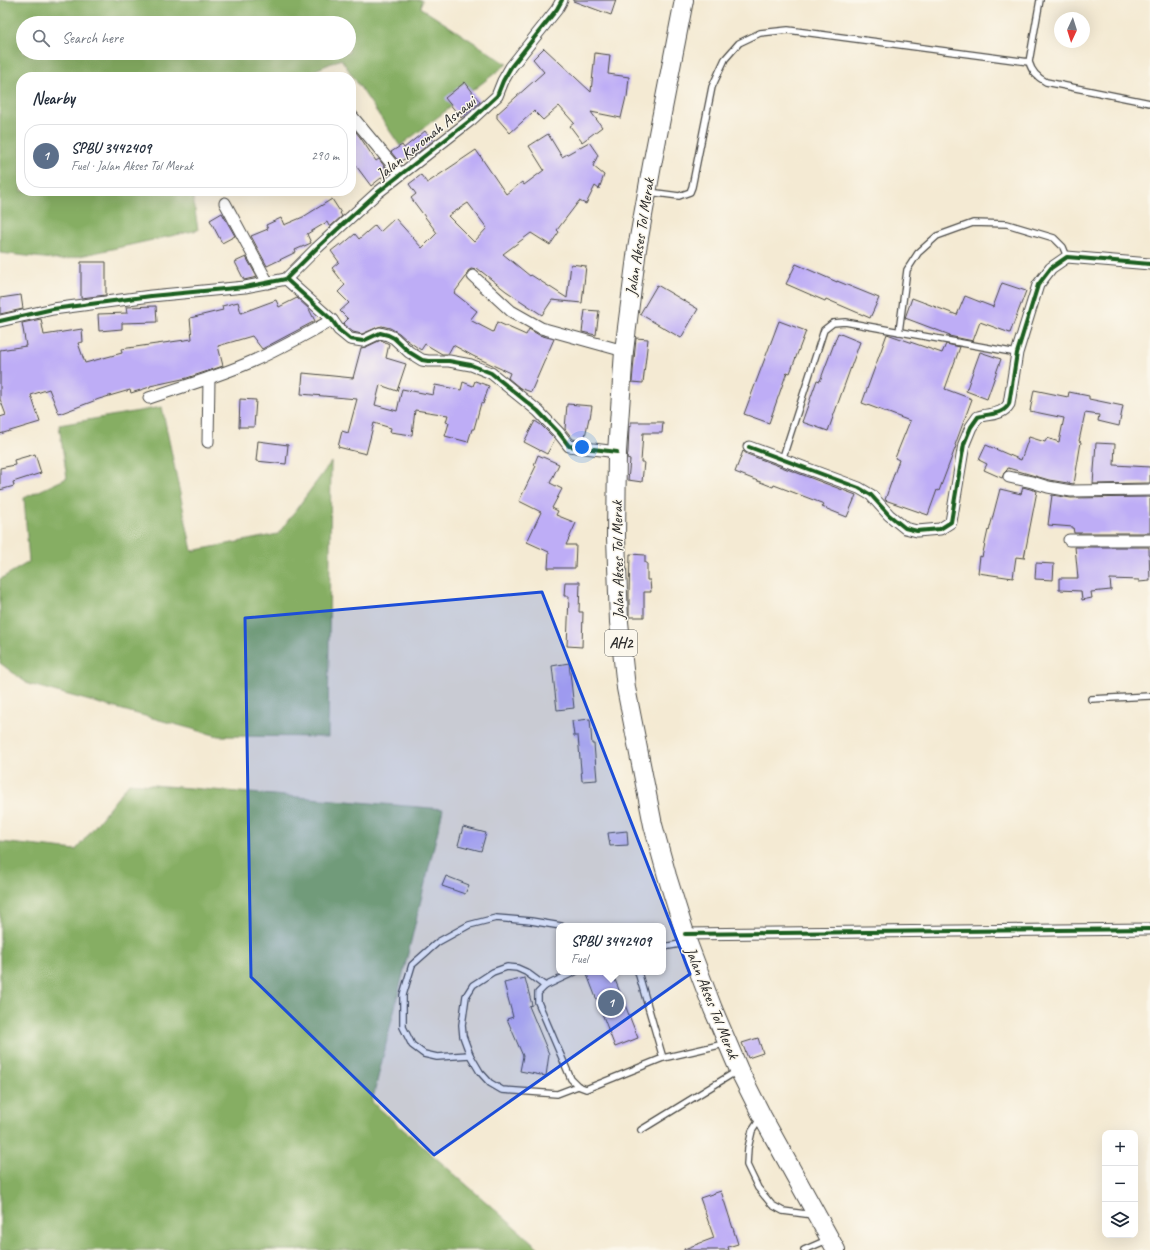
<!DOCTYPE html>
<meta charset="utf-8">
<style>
:root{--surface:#fff;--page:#f2f2f3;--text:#1f2937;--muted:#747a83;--line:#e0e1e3;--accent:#c8321e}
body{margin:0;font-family:Caveat,sans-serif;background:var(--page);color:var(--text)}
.controls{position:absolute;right:12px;bottom:12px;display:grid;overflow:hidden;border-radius:8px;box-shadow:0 4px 16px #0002}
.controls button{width:36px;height:36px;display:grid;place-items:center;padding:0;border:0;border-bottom:1px solid var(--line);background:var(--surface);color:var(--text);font:20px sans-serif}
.compass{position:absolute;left:1054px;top:12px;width:36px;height:36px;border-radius:50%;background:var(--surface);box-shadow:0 4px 16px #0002;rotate:184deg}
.you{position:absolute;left:582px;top:447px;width:14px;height:14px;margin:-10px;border:3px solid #fff;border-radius:50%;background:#1a73e8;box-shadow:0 0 0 6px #1a73e833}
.badge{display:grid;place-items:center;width:26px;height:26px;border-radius:50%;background:var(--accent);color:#fff;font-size:13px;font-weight:700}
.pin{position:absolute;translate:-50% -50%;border:2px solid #fff;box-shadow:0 1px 4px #0006}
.popup{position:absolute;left:556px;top:923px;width:110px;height:52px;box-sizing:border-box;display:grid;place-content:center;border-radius:8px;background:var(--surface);filter:drop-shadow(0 1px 3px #0005);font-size:13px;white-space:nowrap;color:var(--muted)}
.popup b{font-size:15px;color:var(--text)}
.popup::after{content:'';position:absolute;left:50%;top:100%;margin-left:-8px;border:8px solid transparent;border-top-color:var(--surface)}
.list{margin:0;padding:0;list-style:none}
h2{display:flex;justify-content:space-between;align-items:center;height:52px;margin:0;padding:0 16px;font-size:17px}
h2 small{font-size:13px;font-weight:400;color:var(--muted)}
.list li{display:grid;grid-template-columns:26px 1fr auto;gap:12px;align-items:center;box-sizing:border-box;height:64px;margin:0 8px 8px;padding:0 8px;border:1px solid var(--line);border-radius:16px}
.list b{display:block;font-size:15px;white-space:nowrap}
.list p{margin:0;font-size:13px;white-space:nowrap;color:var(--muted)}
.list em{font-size:13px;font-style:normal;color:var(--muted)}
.icon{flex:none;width:22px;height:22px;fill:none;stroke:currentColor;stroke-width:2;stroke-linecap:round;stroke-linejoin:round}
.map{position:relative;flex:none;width:1150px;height:1250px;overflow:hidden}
.search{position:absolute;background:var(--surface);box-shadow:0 4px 16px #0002;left:16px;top:16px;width:340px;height:44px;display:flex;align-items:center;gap:10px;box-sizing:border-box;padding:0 14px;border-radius:22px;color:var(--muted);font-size:15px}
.panel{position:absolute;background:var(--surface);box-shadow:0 4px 16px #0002;left:16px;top:72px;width:340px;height:124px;border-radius:16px}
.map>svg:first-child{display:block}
.forest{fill:#86ae64;stroke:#586c48;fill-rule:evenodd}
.building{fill:#beadf6;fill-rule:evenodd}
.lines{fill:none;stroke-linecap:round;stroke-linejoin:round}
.service-casing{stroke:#494844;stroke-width:8}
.minor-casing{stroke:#494844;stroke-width:13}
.trunk-casing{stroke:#494844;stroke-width:20}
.service{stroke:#fff;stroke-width:5.5}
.minor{stroke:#fff;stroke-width:11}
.trunk{stroke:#fff;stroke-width:18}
.cycleway-casing{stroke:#fbf7ec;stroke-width:6}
.cycleway{stroke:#1b5e20;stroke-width:4}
.marked{fill:#1d4ed8;fill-opacity:0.2;stroke:#1d4ed8;stroke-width:3;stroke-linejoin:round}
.labels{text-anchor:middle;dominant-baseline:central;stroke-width:3;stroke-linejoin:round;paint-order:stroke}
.shield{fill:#fbf7ec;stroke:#696865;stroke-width:1}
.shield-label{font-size:15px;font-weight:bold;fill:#2b2b2b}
.street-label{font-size:16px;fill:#2b2b2b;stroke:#fbf7ec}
</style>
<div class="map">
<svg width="1150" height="1250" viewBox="0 0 1150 1250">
<rect width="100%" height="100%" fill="#fbf7ec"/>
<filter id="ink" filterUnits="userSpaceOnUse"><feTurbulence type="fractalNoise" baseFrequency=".025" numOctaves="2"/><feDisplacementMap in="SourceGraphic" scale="8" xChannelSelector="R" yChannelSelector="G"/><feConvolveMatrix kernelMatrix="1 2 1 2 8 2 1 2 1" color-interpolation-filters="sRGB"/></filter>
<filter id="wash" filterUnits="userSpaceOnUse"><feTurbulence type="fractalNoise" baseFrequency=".012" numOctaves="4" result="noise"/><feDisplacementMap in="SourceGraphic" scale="16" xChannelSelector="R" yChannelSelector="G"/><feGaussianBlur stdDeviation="0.9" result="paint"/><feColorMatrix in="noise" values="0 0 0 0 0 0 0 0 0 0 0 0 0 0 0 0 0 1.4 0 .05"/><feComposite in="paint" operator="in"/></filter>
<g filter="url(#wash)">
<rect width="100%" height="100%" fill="#f4ead3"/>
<g class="forest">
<path d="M0 0H422L421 8 507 64 400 146 341 59 299 77H21V191H192L198 230 62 260 0 253ZM23 23H349V53H23Z"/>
<polygon points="162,407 192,551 278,534 331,462 328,737 218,736 28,684 0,663 0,579 29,562 24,498 67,478 59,425"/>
<polygon points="129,783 443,809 372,1102 541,1250 0,1250 0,842 76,850"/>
</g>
<g id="blocks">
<g class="building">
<polygon points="573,0 616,0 611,15 573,1"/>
<polygon points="544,48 591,92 595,53 610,55 608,74 629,77 627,98 626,97 621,118 591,112 602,127 582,142 570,126 574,123 559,106 543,120 534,111 510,133 497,118 497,114 544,72 533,59"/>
<polygon points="465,82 480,102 461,118 445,98"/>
<polygon points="351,126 360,137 376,161 379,159 387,170 384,172 386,174 371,186 351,159"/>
<polygon points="425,131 433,141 411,158 410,156 399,162 391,152 402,145 404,148"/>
<path d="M548 134 562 157 589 142 598 155 593 166 604 175 599 189 595 186 586 204 579 201 557 230 559 232 550 245 531 233 503 254 530 276 531 275 567 298 571 264 586 266 582 303 552 300 542 315 506 291 477 268 476 270 471 269 468 271 466 277 454 293 477 311 470 320 493 332 497 322 526 335 529 329 539 335 554 339 531 392 520 388 508 378 510 373 473 356 453 345 448 354H442L425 344 421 350 408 341 399 333 390 328 382 326 378 327 362 334 353 332 344 325 343 324 348 319 340 311 349 303 338 292 345 285 332 268 339 262 331 251 340 244 341 246 355 234 359 239 375 225 380 232 395 218 422 248 437 233 411 198 416 194 409 184 421 175 427 183 476 150 506 194 522 182 524 185 544 170 529 146ZM468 203 487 228 474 242 448 216Z"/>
<polygon points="332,199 341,213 340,213 342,216 331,226 329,226 327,222 307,234 311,243 295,250 296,252 267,266 251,236 268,229 266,225 281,218 284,225 303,217"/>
<polygon points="222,213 235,236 222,243 210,220"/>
<polygon points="246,257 257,277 244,280 235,262"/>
<polygon points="81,262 106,262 106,295 81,298"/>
<polygon points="796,264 837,282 837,281 879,298 870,318 826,299 825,301 786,284"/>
<polygon points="1002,283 1026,291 1010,333 980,322 973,341 949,336 950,335 905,318 912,298 957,315 965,296 993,307"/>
<polygon points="657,285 698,309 681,338 640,314"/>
<polygon points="21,295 23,309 0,314 0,298"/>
<polygon points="297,298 309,309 315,321 262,349 252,336 218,346 223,366 187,378 150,386 150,387 131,393 130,390 99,399 59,414 49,389 31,395 40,422 0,434 0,417 6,415 0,399 0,350 26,346 22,323 41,319 44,335 82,329 83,342 78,343 85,363 122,353 121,349 192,339 190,318 223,310 222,306 238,302 241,313 276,300 279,307"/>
<polygon points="156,306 157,322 122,323 122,329 99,331 98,314 127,313 126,307"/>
<polygon points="585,310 599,311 596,335 582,332"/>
<polygon points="779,321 806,331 790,373 787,372 769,423 744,414"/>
<polygon points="838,333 860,342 828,431 802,422 817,380 820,381"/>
<polygon points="887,334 942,353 946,344 960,347 945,389 972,399 955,445 956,446 939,491 937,490 928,515 885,500 899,460 895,458 910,421 862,403"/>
<polygon points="636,338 648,339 643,383 632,382"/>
<polygon points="381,340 389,344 386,358 406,364 397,391 380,385 375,405 397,411 402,389 433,395 435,385 461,390 463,382 473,386 475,381 489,386 483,404 481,403 474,429 472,429 468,442 445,436 449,423 446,422 448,415 415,410 412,435 390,432 391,428 374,423 366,454 338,447 342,431 348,433 357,399 301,394 303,373 353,378 361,348 366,347"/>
<polygon points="980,352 1001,359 987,399 966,391"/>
<polygon points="1034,390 1068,397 1069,392 1089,396 1089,399 1123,406 1119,426 1098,421 1099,415 1085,413 1079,441 1081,442 1074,484 1049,480 1008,468 1007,470 1004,473 1002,478 984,470 987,464 979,460 986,445 1021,460 1029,437 1045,442 1047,438 1059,442 1064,418 1030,411"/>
<polygon points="240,399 256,400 254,427 239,427"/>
<polygon points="567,404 592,406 590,418 589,418 584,441 573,439 565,429"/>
<polygon points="535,421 541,425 555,439 547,454 524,442"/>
<polygon points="631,422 663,422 662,433 643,433 641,462 644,462 642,482 628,480 630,460 627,459 628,452 629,426 631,427"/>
<polygon points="258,441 288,445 286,464 256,461"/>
<polygon points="1096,443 1115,444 1114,465 1150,467 1150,483 1093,484"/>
<polygon points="743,451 747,454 856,495 847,517 822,507 824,504 774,485 773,487 735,472"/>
<polygon points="35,454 41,473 13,482 14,486 0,490 0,468 15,465 14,460"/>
<polygon points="538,455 559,464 550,483 562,489 552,508 558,511 556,515 576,523 566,545 576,545 575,568 548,568 549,552 527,542 541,512 519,501 536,466 534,465"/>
<polygon points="1023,487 1037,491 1024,558 1016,557 1013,578 978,573 980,556 982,557 988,530 989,531 1000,489 1021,494"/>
<polygon points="1052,495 1071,498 1150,497 1150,533 1074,533 1073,527 1048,525"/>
<polygon points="1075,547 1149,547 1150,581 1139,582 1139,580 1110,579 1111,590 1091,592 1092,598 1082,600 1081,591 1059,590 1059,578 1078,578"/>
<polygon points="630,554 645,555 645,563 647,563 647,580 650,580 651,592 644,592 644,617 629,617 629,594"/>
<polygon points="1036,563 1054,564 1053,580 1035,579"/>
<polygon points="565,582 580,582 579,612 583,612 582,647 567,646 569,596 564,596"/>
<polygon points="569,663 574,708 557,710 552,666"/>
<polygon points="590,719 592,744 594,744 597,780 582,781 578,736 574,736 572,721"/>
<polygon points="463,827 486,833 481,851 458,845"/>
<polygon points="627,831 628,845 610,846 608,833"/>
<polygon points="446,876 469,885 465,894 442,886"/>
<polygon points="586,972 612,972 638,1038 615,1047"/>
<polygon points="525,978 532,1005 529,1006 549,1054 546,1076 520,1071 523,1056 507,1019 513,1017 504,983"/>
<polygon points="758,1038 763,1053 748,1058 742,1043"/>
<polygon points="721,1191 738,1244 728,1247 729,1250 684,1250 684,1249 714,1238 700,1198"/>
</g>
</g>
</g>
<g filter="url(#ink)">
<use href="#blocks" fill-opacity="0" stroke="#494844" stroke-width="1"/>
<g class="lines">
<defs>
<g id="service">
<path d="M1040 0 1029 62C1032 72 1037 77 1046 82L1150 103"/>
<polyline points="649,192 679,196 690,192 692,187 712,87 725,59 739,43 760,33 788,30 1029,62"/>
<polyline points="899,332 907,270 918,253 937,236 973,223 1007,224 1054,238 1063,247 1067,257"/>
<polyline points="782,460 824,330 833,323 845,322 1017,353"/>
<polyline points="1091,699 1150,696"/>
<polyline points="663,947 686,943"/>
<polyline points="575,972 545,986 538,993 538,1002 571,1079 578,1086 586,1089 663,1058 724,1044"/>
<polyline points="638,972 663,1058"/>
<polyline points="545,986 526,972 517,968 507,967 493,972 473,985 466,996 462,1025 463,1036 470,1055 480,1072 490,1083 502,1090 557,1094 578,1086"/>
<polyline points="470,1055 437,1057 424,1054 412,1045 403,1027 403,995 412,965 438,942 469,925 496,918 531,921 561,926"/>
<polyline points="760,1119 752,1131 748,1148 747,1165 758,1188 772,1205 783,1211 813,1215"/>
<polyline points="641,1130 737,1071"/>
<polyline points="804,1250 827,1240"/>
</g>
<g id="minor">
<polyline points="351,115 400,174"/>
<polyline points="225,203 268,283"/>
<polyline points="473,276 511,311 541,328 624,351"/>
<polyline points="286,279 332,320 339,330 350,339 363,341 380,333 388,335 394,338 409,352 422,360 428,361 449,361 471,365 491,373 538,411 559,433 569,446 617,452"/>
<polyline points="286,279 317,248 377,193 472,119 497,96 503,81 511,67 557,9 562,0"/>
<polyline points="0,321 53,309 151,296 245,287 286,279"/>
<path d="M149 398C184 386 220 376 253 361 280 349 306 334 332 320"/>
<polyline points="208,442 209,378"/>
<path d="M749 447 859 488 871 495 889 515 905 528 917 531 940 529 951 522 964 444 971 427 978 417C989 413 1002 416 1009 404L1017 353 1038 285 1051 268 1067 257 1150 264"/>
<polyline points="1009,477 1032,482 1048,487 1071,491 1150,490"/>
<polyline points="1069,540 1150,540"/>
<polyline points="685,934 1150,929"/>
</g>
<polyline id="trunk" points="684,0 652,165 637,249 624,351 617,452 616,537 619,622 626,688 653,825 667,876 688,943 713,1009 739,1070 762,1116 836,1250"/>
</defs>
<use href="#service" class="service-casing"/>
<use href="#minor" class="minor-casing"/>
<use href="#trunk" class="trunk-casing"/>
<use href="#service" class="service"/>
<use href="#minor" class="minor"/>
<use href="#trunk" class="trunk"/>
<defs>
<g id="cycleway">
<polyline points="286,279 332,320 339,330 350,339 363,341 380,333 388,335 394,338 409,352 422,360 428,361 449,361 471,365 491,373 538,411 559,433 569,446 617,452"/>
<polyline points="286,279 317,248 377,193 472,119 497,96 503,81 511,67 557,9 562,0"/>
<polyline points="0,321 53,309 151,296 245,287 286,279"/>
<path d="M749 447 859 488 871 495 889 515 905 528 917 531 940 529 951 522 964 444 971 427 978 417C989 413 1002 416 1009 404L1017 353 1038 285 1051 268 1067 257 1150 264"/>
<polyline points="685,934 1150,929"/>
</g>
</defs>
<use href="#cycleway" class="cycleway-casing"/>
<use href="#cycleway" class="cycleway"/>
</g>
</g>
<path class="marked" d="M542 592 690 974 434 1155 251 977 245 618Z"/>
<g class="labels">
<rect class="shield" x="605" y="630" width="32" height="26" rx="3"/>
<g class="shield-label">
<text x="621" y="643">AH2</text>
</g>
<g class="street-label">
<text transform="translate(426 138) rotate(-39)">Jalan Karomah Asnawi</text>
<text transform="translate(640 237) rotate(-81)">Jalan Akses Tol Merak</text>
<text transform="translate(618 560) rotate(-91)">Jalan Akses Tol Merak</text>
<text transform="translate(712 1003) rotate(68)">Jalan Akses Tol Merak</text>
</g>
</g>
</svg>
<div class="controls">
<button>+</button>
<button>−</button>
<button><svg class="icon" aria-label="layers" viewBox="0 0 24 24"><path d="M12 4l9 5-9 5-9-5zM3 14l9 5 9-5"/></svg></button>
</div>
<svg class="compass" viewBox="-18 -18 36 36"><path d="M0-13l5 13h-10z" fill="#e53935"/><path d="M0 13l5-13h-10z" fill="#747a83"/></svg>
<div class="you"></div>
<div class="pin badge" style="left:611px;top:1003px;background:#5c6f8a">1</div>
<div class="popup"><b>SPBU 3442409</b>Fuel</div>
<div class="search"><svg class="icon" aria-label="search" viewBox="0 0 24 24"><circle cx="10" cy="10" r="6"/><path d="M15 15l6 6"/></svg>Search here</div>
<section class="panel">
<h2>Nearby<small></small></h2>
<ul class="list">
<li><span class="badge" style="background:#5c6f8a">1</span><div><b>SPBU 3442409</b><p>Fuel · Jalan Akses Tol Merak</p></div><em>290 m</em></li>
</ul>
</section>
</div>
